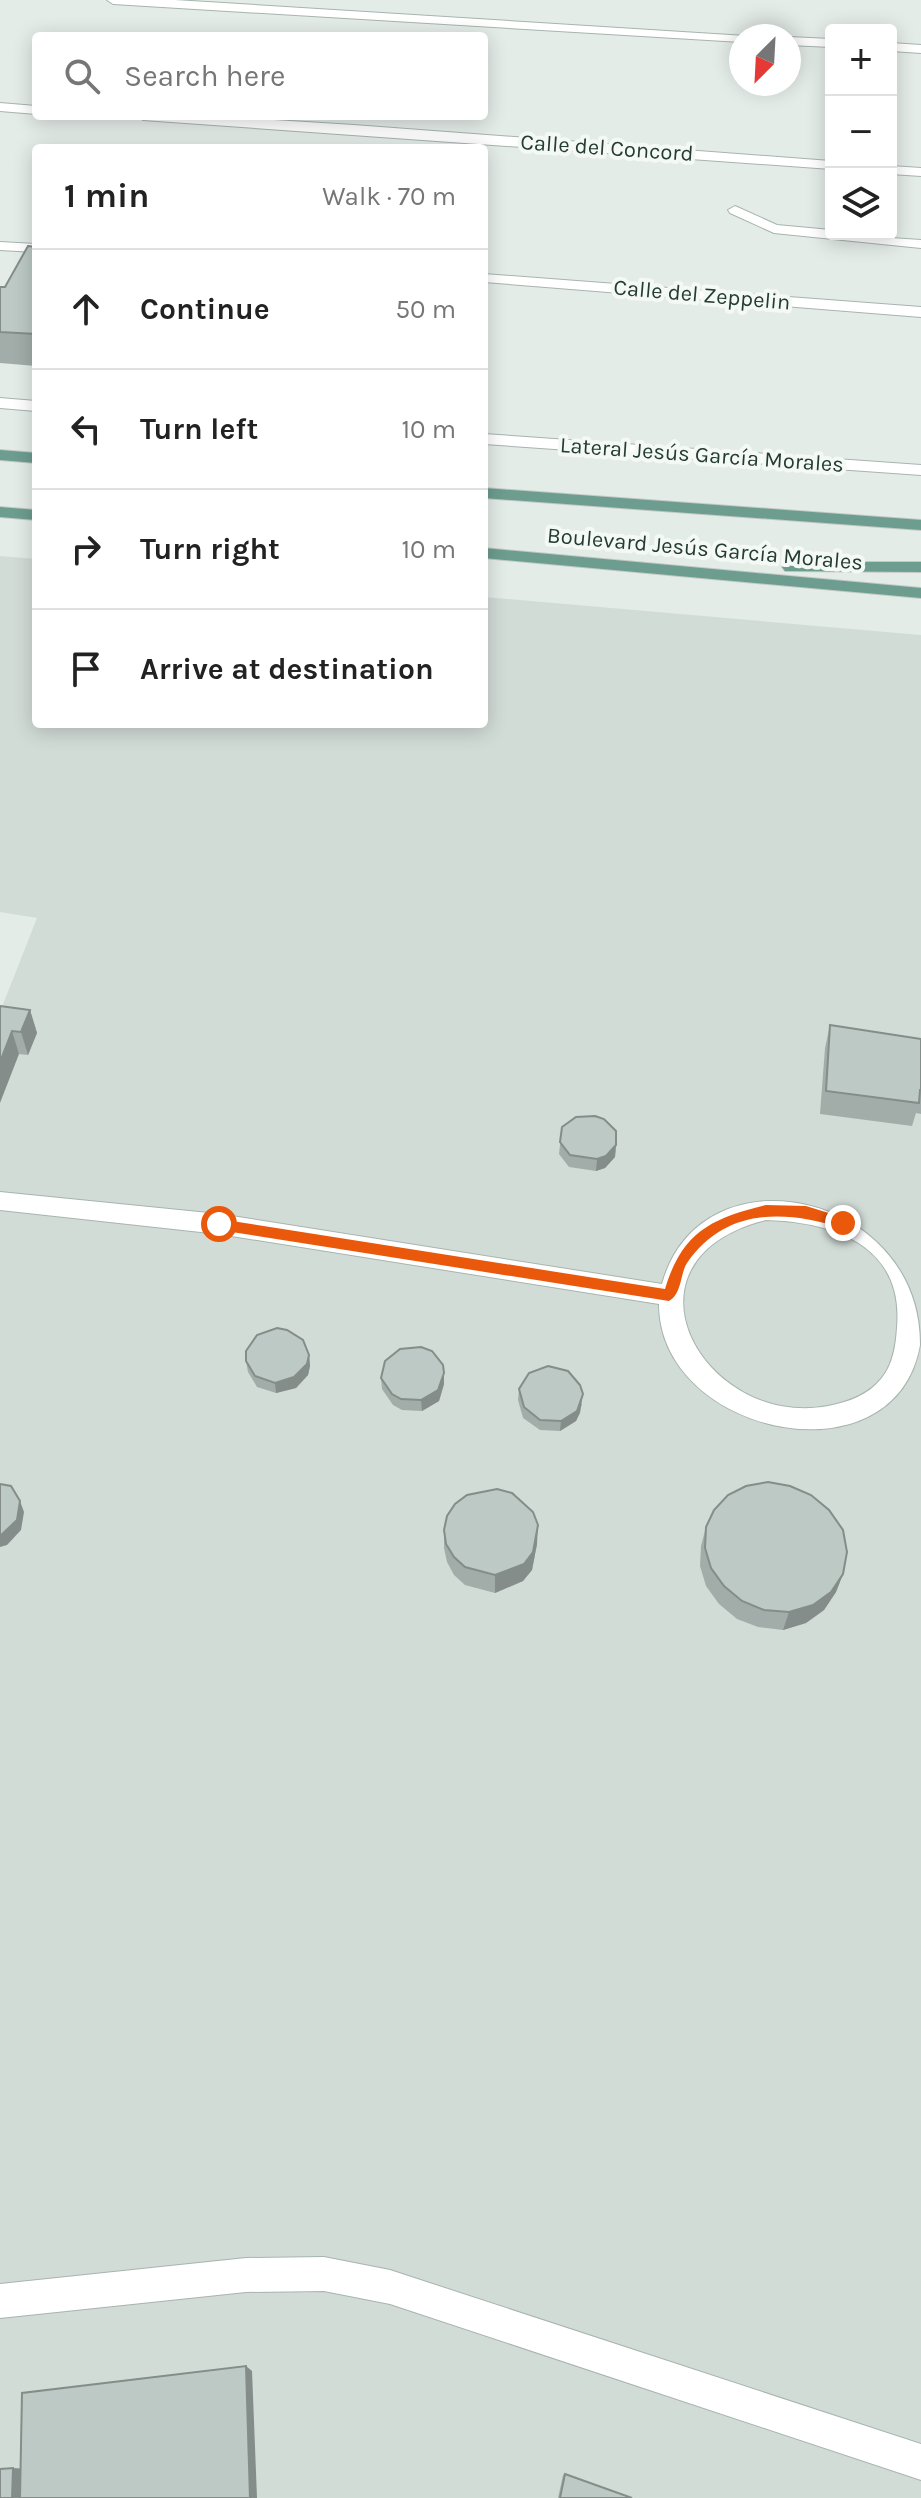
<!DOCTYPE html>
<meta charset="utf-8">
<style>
:root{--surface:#fff;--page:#f2f2f2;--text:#222;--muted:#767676;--line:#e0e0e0}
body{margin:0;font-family:Karla,sans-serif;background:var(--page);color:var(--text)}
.controls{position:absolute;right:24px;top:24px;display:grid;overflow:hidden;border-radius:8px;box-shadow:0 4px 20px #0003}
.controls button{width:72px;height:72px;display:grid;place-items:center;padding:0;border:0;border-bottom:2px solid var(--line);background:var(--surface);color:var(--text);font:40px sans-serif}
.compass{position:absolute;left:729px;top:24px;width:72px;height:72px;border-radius:50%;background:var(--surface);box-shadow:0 4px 20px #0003;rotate:204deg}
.stop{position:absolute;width:24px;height:24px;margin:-18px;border:6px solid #ea580c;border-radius:50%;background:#fff}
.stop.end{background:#ea580c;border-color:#fff;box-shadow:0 2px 8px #0008}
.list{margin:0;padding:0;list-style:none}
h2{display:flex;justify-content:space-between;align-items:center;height:104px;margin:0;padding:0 32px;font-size:34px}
h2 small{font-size:26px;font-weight:400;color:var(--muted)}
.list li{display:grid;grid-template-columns:52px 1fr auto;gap:24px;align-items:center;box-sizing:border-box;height:120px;padding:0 32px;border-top:2px solid var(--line)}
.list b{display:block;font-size:30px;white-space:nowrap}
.list em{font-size:26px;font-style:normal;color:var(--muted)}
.icon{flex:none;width:44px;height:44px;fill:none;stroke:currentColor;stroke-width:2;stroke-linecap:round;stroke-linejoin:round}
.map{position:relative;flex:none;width:921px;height:2498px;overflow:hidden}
.search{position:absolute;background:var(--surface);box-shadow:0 4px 20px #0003;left:32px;top:32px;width:456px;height:88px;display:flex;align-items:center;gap:20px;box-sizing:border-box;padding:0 28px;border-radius:8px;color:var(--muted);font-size:30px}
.panel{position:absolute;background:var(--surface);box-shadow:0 4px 20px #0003;left:32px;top:144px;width:456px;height:584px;border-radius:8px}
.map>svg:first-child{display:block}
.built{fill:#d2dcd7}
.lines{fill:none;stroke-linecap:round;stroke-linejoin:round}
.service-casing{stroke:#a7b4af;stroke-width:2}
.minor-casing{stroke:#a7b4af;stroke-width:2}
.primary-casing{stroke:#c2c8c6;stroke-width:2}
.service{fill:#fff;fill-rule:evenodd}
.minor{fill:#fff;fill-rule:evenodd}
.primary{fill:#6d9d8f;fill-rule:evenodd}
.wall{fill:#a2ada9}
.shaded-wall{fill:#848d89}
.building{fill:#bcc9c4;stroke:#848d89;stroke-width:2}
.route{fill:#ea580c}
.labels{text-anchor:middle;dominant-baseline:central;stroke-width:8;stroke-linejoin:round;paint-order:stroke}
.far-street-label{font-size:22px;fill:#253c35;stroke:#f4f9f6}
</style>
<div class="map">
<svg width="921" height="2498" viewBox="0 0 921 2498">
<rect width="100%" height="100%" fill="#e4ece8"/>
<polygon class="built" points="0,556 36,559 36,724 484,724 484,597 921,635 921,2498 0,2498 0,1012 37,918 0,912"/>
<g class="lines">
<defs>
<g id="service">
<polygon points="735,206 777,225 831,230 831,234 921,240 921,248 774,233 730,213 728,210"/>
<path d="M0 1192 219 1214 662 1284C701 1144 921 1192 920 1345 895 1486 659 1435 659 1304L219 1234 0 1210ZM766 1220C833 1222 904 1245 897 1327 896 1345 893 1365 881 1379 868 1395 849 1402 828 1406 703 1429 608 1260 766 1220Z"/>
<polygon points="324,2257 390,2270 921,2444 921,2480 390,2304 324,2291 246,2292 0,2318 0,2284 246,2258"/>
</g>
<g id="minor">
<polygon points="107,0 175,0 746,36 741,36 741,42 113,4"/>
<polygon points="789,37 831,39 831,47 789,45"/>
<polygon points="891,43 921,45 921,53 891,51"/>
<polygon points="0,103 36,106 36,114 0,111"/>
<polygon points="136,116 209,116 354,125 831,161 831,169 143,120"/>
<polygon points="891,166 921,168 921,176 891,174"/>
<polygon points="0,242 36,244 36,252 0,250"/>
<polygon points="484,274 921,307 921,317 484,282"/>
<polygon points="0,398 36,401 36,411 0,408"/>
<polygon points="484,434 921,465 921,475 484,444"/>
</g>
<g id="primary">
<polygon points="0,450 36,453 36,463 0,460"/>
<polygon points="484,488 921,520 921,530 484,498"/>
<polygon points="0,507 36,510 36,520 0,517"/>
<polygon points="484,548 921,588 921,598 484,558"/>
<polygon points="791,562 921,562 921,572 785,571 782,567"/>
</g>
</defs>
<use href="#service" class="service-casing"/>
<use href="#minor" class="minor-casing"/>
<use href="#primary" class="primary-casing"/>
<use href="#service" class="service"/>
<use href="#minor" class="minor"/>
<use href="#primary" class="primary"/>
</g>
<g class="wall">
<polygon points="36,247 36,366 0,363 0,287 5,287"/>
<polygon points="0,1006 30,1010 37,1033 28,1055 19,1054"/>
<polygon points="830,1025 921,1039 921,1114 916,1113 912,1126 820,1114 825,1048"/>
<polygon points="562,1127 616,1145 615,1157 605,1168 596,1171 569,1167 559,1154"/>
<polygon points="309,1355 310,1366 308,1375 296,1388 276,1393 257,1387 248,1372 246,1361"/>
<polygon points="381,1378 444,1384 439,1401 422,1411 402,1410 393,1405 382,1389"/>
<polygon points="519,1389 582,1404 576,1421 560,1431 540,1430 523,1418 518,1400"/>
<polygon points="706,1527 843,1574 836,1592 824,1610 806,1623 783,1630 758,1627 737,1619 719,1604 706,1586 700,1566 701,1546"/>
<polygon points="444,1530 537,1544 532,1570 523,1581 495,1593 465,1585 454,1575 447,1562 444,1548"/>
<polygon points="565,2474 632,2498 558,2498 563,2475"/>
</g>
<g class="shaded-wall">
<polygon points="30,1010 37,1033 28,1055 21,1032"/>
<polygon points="12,1031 19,1054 0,1103 0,1062"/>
<polygon points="616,1145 615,1157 605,1168 596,1171 597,1159"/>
<polygon points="309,1355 310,1366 308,1375 296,1388 276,1393 275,1383"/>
<polygon points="444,1373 444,1384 439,1401 422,1411 421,1400"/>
<polygon points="583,1394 580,1413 576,1421 560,1431 561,1421"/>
<polygon points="20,1501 24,1512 21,1530 7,1545 0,1547 0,1536"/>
<polygon points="538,1525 537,1544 532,1570 523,1581 495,1593 495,1575"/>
<polygon points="843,1574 836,1592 824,1610 806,1623 783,1630 789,1612"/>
<polygon points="246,2366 252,2371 257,2498 250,2498"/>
<polygon points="13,2468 28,2469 27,2498 12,2498"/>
</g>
<g class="building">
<polygon points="28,246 36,247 36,334 0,332 0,287 5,287"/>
<polygon points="0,1006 30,1010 21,1032 12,1031 0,1062"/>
<polygon points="830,1025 921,1039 921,1090 920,1090 919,1103 826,1091"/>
<polygon points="595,1116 604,1119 616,1131 616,1145 606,1156 597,1159 570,1155 560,1142 562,1127 576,1117"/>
<polygon points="277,1328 287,1330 303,1340 309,1355 307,1364 294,1377 275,1383 255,1376 246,1361 246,1351 257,1335"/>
<polygon points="421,1347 432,1351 443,1365 444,1373 438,1390 421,1400 401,1399 392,1394 381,1378 385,1361 400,1349"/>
<polygon points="548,1366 568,1371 580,1385 583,1394 577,1411 561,1421 540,1420 524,1407 519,1389 529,1373"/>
<polygon points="768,1482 790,1486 811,1495 829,1510 843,1530 847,1552 843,1574 831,1592 813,1605 789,1612 764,1610 742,1601 724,1586 711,1568 705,1548 706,1527 714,1510 728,1495 746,1486"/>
<polygon points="0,1484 11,1486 20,1501 17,1520 0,1536"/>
<polygon points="497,1489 512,1493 533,1512 538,1525 533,1552 524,1564 495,1575 465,1567 454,1557 446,1544 444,1530 447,1516 455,1504 467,1495"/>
<polygon points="246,2366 250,2498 20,2498 22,2393"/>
<polygon points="13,2468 12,2498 0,2498 0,2469"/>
<polygon points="565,2474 632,2498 560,2498"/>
</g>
<path class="route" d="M766 1205 806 1206 848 1219 850 1223 843 1228C785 1210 726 1207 687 1263 680 1274 682 1294 669 1301L219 1230 213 1224 219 1219 665 1289C682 1232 712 1218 766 1205Z"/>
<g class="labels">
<g class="far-street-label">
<text transform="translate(607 148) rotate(4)">Calle del Concord</text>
<text transform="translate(702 295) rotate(5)">Calle del Zeppelin</text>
<text transform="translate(702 455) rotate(4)">Lateral Jesús García Morales</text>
<text transform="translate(705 549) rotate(5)">Boulevard Jesús García Morales</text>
</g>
</g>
</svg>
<div class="controls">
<button>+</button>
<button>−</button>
<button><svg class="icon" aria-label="layers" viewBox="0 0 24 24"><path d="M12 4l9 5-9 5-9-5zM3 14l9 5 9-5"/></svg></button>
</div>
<svg class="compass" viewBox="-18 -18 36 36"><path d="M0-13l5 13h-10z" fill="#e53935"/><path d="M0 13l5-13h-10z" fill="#767676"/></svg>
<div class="stop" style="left:219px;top:1224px"></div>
<div class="stop end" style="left:843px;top:1223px"></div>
<div class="search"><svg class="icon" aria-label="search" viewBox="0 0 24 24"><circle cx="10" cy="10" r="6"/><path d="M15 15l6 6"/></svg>Search here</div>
<section class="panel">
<h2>1 min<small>Walk · 70 m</small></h2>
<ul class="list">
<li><svg class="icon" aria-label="ahead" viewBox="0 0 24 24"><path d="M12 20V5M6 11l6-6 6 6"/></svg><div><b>Continue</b></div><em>50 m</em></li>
<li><svg class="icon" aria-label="left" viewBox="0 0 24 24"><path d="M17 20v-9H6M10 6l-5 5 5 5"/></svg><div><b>Turn left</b></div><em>10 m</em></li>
<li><svg class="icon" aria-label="right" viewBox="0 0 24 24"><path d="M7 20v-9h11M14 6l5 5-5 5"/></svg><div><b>Turn right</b></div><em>10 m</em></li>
<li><svg class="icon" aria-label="arrive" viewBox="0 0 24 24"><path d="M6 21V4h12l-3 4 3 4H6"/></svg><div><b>Arrive at destination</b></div></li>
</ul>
</section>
</div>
